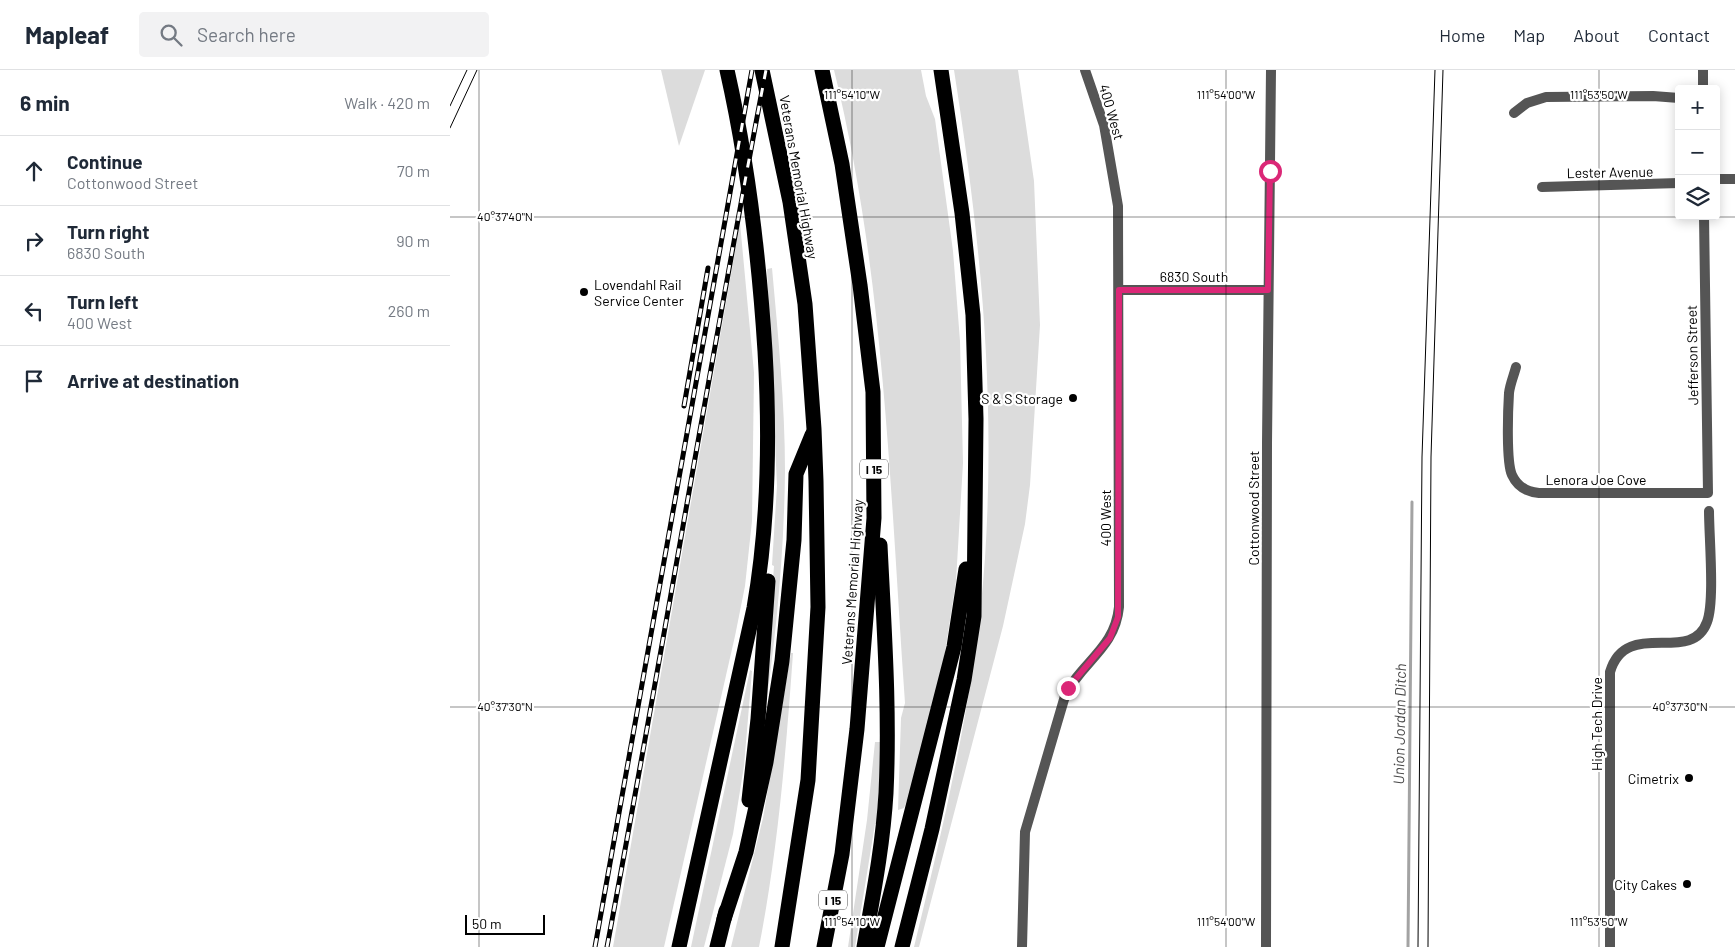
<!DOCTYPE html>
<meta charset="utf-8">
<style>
:root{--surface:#fff;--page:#f2f2f3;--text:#1f2937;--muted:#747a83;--line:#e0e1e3}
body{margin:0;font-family:Barlow,sans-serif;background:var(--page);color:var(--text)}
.controls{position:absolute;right:15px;top:15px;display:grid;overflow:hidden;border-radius:5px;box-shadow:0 2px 12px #0003}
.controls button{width:45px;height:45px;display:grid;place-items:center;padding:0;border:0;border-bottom:1px solid var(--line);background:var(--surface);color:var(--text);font:25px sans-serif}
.scale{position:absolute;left:15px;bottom:12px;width:80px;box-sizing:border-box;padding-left:5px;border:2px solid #000;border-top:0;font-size:14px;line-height:18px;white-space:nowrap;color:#000;-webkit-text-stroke:4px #fff;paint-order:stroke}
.stop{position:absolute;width:15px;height:15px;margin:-11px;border:4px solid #db2777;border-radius:50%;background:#fff}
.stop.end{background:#db2777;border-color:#fff;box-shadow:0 1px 5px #0008}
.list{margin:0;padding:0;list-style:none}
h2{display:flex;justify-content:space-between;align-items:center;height:65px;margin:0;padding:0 20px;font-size:21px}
h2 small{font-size:16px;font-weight:400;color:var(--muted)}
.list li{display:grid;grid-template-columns:32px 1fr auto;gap:15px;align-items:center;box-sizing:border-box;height:70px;padding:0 20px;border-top:1px solid var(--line)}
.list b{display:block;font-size:19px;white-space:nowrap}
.list p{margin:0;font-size:16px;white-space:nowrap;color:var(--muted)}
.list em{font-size:16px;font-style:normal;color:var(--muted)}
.icon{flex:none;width:28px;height:28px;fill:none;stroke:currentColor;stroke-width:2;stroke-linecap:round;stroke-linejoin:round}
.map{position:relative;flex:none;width:1285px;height:877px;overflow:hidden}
header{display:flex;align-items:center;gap:30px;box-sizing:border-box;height:70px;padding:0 25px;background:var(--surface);border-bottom:1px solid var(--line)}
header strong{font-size:24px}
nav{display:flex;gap:28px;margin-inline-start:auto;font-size:18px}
.search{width:350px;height:45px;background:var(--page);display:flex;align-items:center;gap:12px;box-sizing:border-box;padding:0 18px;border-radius:5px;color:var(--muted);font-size:19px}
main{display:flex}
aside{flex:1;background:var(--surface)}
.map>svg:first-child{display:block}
.green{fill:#dcdcdc}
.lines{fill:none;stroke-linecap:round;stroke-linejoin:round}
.stream{stroke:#a3a3a3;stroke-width:3}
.minor{stroke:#555;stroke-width:10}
.tertiary{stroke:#555;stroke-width:10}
.motorway{stroke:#000;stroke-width:15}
.tram{stroke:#000;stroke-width:1}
.rail-casing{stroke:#000;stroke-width:5}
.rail{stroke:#fff;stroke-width:3;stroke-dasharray:9;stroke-linecap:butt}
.route{stroke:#db2777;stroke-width:6}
.ticks{fill:none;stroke:#000;stroke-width:1;stroke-opacity:0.45}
.poi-dot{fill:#000;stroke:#fff;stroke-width:2}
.labels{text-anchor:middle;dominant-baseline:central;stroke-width:4.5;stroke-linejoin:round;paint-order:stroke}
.shield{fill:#fff;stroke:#4c4c4c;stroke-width:1}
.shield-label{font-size:12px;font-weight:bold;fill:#000}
.street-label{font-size:14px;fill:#000;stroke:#fff}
.poi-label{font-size:14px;fill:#000;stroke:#fff;text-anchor:end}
.water-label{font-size:15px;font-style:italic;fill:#444;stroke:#fff}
.ticks-label{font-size:12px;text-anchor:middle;fill:#000;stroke:#fff;stroke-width:4.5;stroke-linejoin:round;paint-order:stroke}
</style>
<header>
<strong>Mapleaf</strong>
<div class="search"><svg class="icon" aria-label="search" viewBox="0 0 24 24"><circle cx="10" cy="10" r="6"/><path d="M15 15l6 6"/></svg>Search here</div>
<nav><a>Home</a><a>Map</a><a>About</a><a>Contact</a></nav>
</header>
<main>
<aside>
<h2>6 min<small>Walk · 420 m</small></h2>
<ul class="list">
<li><svg class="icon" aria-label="ahead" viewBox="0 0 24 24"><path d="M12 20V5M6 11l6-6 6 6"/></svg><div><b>Continue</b><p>Cottonwood Street</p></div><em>70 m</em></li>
<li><svg class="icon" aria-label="right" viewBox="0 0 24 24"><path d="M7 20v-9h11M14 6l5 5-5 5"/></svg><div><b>Turn right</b><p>6830 South</p></div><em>90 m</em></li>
<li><svg class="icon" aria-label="left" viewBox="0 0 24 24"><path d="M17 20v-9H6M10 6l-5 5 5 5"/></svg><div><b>Turn left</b><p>400 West</p></div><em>260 m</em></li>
<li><svg class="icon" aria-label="arrive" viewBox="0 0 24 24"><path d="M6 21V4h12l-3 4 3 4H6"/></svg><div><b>Arrive at destination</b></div></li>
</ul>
</aside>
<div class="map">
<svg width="1285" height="877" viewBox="0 0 1285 877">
<rect width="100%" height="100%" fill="#fff"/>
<g class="green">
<polygon points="211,0 255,0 229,76"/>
<path d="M384 0H471L476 26 485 49 503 181 510 271 513 393 506 511 494 589 463 715 454 738 448 740 451 648 455 633C440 421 435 207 384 0Z"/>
<path d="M504 0H568L584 111 590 255 580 415 575 454 553 556 469 877H464C495 749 526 620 535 488 546 319 530 166 504 0Z"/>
<polygon points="290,153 304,303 302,451 295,516 285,566 214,877 163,877"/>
<path d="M322 198C328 265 335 334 335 402 334 490 325 576 312 663L324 496 322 495 327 416 317 199Z"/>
<path d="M341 583H343C336 681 328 780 309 877H281L313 748Z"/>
<polygon points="300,600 302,601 294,696 283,764 254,877 241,877"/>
<polygon points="425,672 431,672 427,754 425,754 405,877 398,877 417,750"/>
</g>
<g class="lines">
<polyline class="stream" points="958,877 962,432"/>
<g class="minor">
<polyline points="1253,0 1253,19"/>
<polyline points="1064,43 1077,33 1096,27 1203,26 1229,28"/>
<polyline points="1266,109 1285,109"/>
<polyline points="1092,117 1229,113"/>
<polyline points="669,220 818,220"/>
<path d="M1066 297C1064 305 1060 314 1059 323 1058 339 1056 392 1062 405 1067 416 1077 422 1089 423H1258L1254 146"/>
<path d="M572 877 575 762 615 626C631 592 665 579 669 537L668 136 654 55 635 0"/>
<path d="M1160 877V602C1176 547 1241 596 1257 552 1265 531 1259 467 1259 441"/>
</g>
<polyline class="tertiary" points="816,877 817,373 821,0"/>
<g class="motorway">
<polyline points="312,0 340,132 355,234 364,359 366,411 368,537 358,710 332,877"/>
<polyline points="372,0 392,94 410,215 423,322 424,448 407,659 392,784 374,877"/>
<polyline points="299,730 308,649 318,511"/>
<polyline points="274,849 296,782 316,692 332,591 344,470 346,404 362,365"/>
<path d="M229 877 304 538C319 452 320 367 315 281 309 186 298 93 277 0"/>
<polyline points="267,877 276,841"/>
<path d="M414 877C423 826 433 775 436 723 440 640 434 558 430 475"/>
<polyline points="427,877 504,577 516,499"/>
<polyline points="452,877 482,759 514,610 524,546 526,349 523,245 512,143 491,0"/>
</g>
<g class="tram">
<polyline points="0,36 17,0"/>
<polyline points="0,58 27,0"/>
<polyline points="968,877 972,387 985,0"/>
<polyline points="978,877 981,387 993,0"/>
</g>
<defs>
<g id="rail">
<polyline points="234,336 258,198"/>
<polyline points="145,877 302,0"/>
<path d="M157 877C212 585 260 292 316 0"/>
</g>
</defs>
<use href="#rail" class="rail-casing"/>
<use href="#rail" class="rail"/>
</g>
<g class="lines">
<polyline class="route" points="618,618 660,568 668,547 669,220 818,220 820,101"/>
</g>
<path class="ticks" d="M29 0V877M402 0V877M776 0V877M1149 0V877M0 147H1285M0 637H1285"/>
<g class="poi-dot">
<circle cx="134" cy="222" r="5"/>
<circle cx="623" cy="328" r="5"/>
<circle cx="1239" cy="708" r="5"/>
<circle cx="1237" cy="814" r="5"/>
</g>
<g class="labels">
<g class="shield">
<rect x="410" y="389.5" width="28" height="19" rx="4"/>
<rect x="369" y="820.5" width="28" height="19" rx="4"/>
</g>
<g class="shield-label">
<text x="424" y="399">I 15</text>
<text x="383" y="830">I 15</text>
</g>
<g class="street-label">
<text transform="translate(662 42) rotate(74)">400 West</text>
<text transform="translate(1160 102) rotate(-1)">Lester Avenue</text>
<text transform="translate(349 107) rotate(80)">Veterans Memorial Highway</text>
<text x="744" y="206">6830 South</text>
<text transform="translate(1242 285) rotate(-91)">Jefferson Street</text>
<text x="1146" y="409">Lenora Joe Cove</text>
<text transform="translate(803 438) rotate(-90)">Cottonwood Street</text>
<text transform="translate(655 448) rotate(-90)">400 West</text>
<text transform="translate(402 512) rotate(-86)">Veterans Memorial Highway</text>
<text transform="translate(1146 654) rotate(-90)">High Tech Drive</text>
</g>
<g class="poi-label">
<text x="144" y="214" text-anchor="start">Lovendahl Rail<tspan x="144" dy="16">Service Center</tspan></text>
<text x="613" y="328">S &amp; S Storage</text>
<text x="1229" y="708">Cimetrix</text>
<text x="1227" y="814">City Cakes</text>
</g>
<g class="water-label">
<text transform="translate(949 654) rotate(-89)">Union Jordan Ditch</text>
</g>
</g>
<g class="ticks-label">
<text x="402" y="29">111°54'10"W</text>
<text x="776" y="29">111°54'00"W</text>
<text x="1149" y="29">111°53'50"W</text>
<text x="55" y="151">40°37'40"N</text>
<text x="55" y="641">40°37'30"N</text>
<text x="1230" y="641">40°37'30"N</text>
<text x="402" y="856">111°54'10"W</text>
<text x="776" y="856">111°54'00"W</text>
<text x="1149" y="856">111°53'50"W</text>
</g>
</svg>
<div class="controls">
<button>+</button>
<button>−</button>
<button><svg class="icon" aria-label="layers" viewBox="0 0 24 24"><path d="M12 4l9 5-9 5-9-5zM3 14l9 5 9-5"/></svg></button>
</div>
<div class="scale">50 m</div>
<div class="stop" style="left:820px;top:101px"></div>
<div class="stop end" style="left:618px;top:618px"></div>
</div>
</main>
